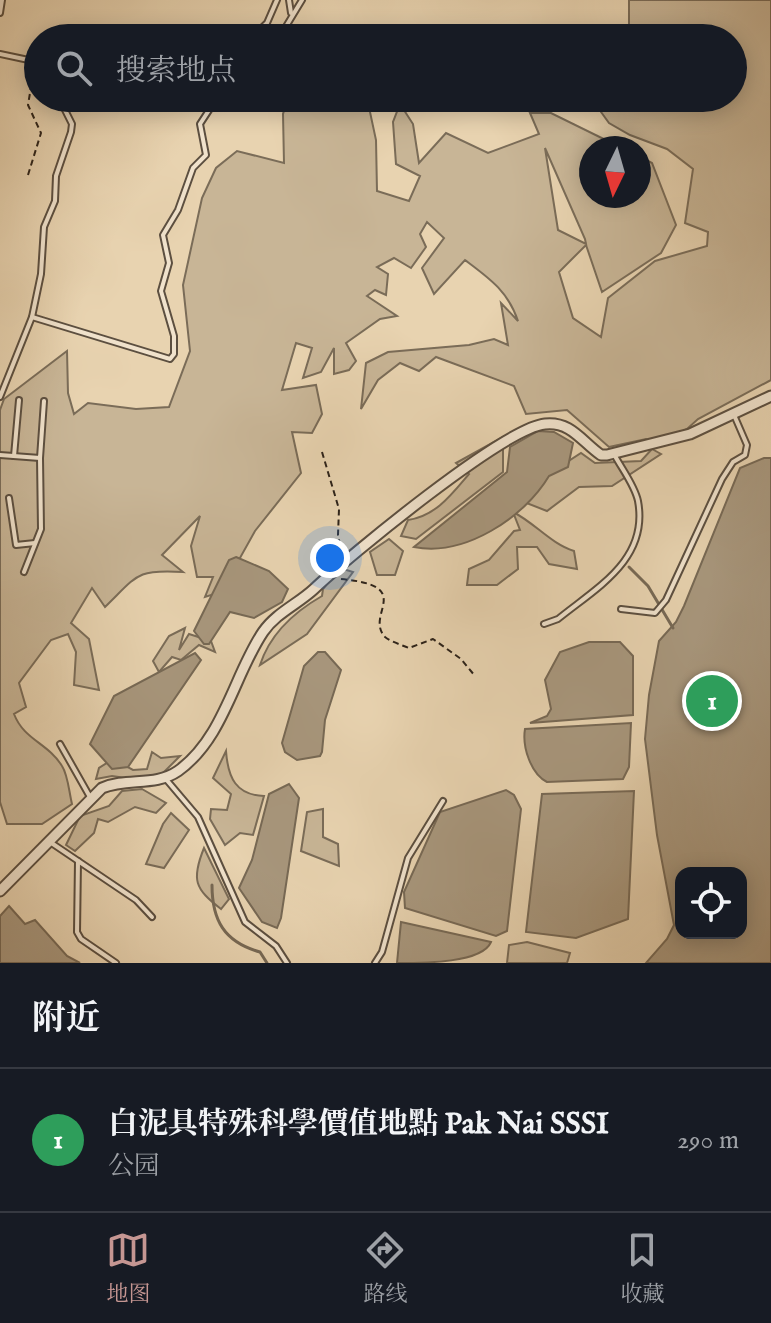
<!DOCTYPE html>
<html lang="zh">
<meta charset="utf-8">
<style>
:root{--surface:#171b24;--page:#242831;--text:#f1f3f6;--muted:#9ea1a6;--line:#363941;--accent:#c59692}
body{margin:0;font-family:"IM FELL English","Noto Serif SC",serif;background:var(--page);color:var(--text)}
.controls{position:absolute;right:24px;bottom:24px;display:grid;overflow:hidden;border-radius:16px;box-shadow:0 4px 20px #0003}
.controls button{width:72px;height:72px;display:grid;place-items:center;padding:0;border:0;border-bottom:2px solid var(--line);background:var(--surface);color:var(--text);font:40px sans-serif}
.compass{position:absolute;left:579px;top:136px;width:72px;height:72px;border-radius:50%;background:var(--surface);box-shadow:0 4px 20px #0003;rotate:185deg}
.you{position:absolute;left:330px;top:558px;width:28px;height:28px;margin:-20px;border:6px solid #fff;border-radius:50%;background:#1a73e8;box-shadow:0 0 0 12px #1a73e833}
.badge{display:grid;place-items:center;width:52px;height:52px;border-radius:50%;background:var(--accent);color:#fff;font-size:26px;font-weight:700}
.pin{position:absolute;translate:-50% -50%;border:4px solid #fff;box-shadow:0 2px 8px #0006}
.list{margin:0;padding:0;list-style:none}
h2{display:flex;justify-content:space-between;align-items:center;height:104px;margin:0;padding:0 32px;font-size:34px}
h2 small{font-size:26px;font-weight:400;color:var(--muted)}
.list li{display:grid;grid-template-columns:52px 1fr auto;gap:24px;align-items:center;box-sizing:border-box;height:144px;padding:0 32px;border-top:2px solid var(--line)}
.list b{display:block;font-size:30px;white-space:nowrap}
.list p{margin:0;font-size:26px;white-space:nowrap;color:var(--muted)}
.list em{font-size:26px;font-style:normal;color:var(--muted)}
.icon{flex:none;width:44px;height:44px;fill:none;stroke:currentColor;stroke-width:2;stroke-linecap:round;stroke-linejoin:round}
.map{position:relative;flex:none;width:771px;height:963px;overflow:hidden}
.search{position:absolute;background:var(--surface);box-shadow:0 4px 20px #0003;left:24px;right:24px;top:24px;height:88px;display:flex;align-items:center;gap:20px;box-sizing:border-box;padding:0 28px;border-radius:44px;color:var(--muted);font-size:30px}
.sheet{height:248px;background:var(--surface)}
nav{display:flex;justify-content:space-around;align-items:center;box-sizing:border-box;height:112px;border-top:2px solid var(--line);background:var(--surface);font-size:22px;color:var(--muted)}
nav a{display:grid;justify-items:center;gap:4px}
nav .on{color:var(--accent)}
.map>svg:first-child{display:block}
.green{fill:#c8b596;stroke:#7a6c58;stroke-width:2;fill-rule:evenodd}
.water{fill:#a8977d;stroke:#776955;stroke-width:2;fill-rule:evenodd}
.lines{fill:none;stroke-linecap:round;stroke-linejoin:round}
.stream{stroke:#776955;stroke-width:3}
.service-casing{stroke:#5c4f40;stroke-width:8}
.tertiary-casing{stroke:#5c4f40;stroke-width:13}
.path{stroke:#2d231a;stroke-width:2;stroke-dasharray:6 4;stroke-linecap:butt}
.service{stroke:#f0e2cc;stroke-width:4}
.tertiary{stroke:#f0e2cc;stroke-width:9}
</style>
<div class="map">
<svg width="771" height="963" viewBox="0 0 771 963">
<rect width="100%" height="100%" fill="#e8d3b0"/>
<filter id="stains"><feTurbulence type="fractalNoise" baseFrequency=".0025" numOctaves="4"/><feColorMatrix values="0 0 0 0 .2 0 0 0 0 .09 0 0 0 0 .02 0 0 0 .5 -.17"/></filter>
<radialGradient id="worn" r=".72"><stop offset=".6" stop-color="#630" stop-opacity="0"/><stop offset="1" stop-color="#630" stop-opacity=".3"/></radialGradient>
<g class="green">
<path d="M629 0H771V380L698 419 687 429 657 445 646 439 609 447 567 410 526 414 514 386 436 357 419 371 400 363 378 380 361 409 366 363 388 352 469 345 494 339 508 345 501 303 518 321C508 291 489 278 465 260L434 294 422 268 444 238 427 222 420 234 426 247 411 268 394 258 377 267 388 274 386 295 375 290 367 296 397 316 380 319 346 343 356 361 349 370 334 374V348L321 372 303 378 312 348 296 343 282 390 316 385 322 414 312 433 292 432 301 473 255 531 221 592 205 597 213 577H197L191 546 200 516 162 555 183 572C136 569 138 575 105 607L92 588 71 623 89 639 99 690 74 685 76 652 68 634 51 640 19 683 26 707 14 714C24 740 48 743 62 766 68 775 69 792 72 804L42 824H7L0 802V410L4 399 67 351 68 393 74 414 88 403 136 409 169 407 190 351 183 285 202 198 216 168 237 151 284 163 283 114 288 98H367L376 140 377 191 409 201 420 176 396 164 393 122 400 104 413 124 419 163 446 133 488 153 539 134 530 113H551L622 148H591V196H639V156L652 163 676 225 661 253 602 292 586 245 559 272 573 318 601 337 608 298 655 261 707 246 708 232 685 223 693 169 667 149 630 135 609 123 591 98H733V38H605L629 25ZM545 148 585 239 586 244 558 230Z"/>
<path d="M503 437V472L416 539 401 536 408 520C436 516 452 494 469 474L456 463Z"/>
<polygon points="652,449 661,454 612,486 579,487 547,511 524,502 541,479 581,453 595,463 641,461"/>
<path d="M513 512C535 523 551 544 574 551L577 569 549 564 537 547H517L518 569 497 585H467L469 569 489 560 514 531 520 530Z"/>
<polygon points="389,539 403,551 395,575 377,575 370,552"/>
<path d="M340 568 353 572 307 634 260 665C270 634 294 612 322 596L323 589Z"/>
<polygon points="185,628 179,650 189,634 211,641 215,652 199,645 181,660 172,657 159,672 153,661 169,636"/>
<path d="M226 751C228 778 236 795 264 796L253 835 240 833 225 845 210 819 211 809 227 810 231 794 213 778Z"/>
<polygon points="152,752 161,758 180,756 154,782 112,776 96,779 99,768 113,759 133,770 147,769"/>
<polygon points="142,789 166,803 156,813 135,807 108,822 98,819 94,833 75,851 66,845 80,816 109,806 122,791"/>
<polygon points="323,809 323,837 338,844 339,866 301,851 307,812"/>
<polygon points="171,813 189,830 164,868 146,864 163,824"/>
<path d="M204 848 229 899 221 909C195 889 191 880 204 848Z"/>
<polygon points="527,942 570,953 567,963 507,963 509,945"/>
</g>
<g class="water">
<path d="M538 431 554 432 573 443 568 467 549 476C524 518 464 557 414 547L507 472 510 447Z"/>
<path d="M764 458H771V963H646L667 939 674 925 657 835 645 739 649 695 659 641 676 622 684 606 740 468ZM681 873H741V933H681Z"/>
<polygon points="236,557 269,571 288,589 282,602 254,618 230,612 209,644 204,644 194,631 229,560"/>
<polygon points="589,642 620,642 633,656 633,715 530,723 547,716 551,709 545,680 560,652"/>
<polygon points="318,652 325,652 341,670 325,720 322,752 320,756 297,760 285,752 282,743 304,666"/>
<polygon points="195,653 201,660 128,767 112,769 90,744 114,696"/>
<path d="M631 723 629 767 623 779 547 782C531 774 522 747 525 729Z"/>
<polygon points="289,784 299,798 281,918 277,928 262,922 239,888 252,860 269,794"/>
<polygon points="506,790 514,795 521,809 507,931 496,936 405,908 404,892 440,812"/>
<polygon points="634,791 628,919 576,938 526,932 542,794"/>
<polygon points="9,906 25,924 35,920 67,956 80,963 0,963 0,916"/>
<path d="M401 922 491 942C482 963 425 963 397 963Z"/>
</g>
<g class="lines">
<g class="stream">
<polyline points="629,567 648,586 673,628"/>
<path d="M212 885C212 920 224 942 260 952L267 963"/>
</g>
<defs>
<g id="service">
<polyline points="289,0 291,13"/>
<polyline points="0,13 2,0"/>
<polyline points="251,38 267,23 277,0"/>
<polyline points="279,38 302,0"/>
<polyline points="0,54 38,62"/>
<polyline points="32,317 170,359 174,354 174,336 161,291 169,263 163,235 178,210 193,168 206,155 200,124 217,98"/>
<polyline points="0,397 32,317 41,274 44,227 55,201 56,176 71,132 72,124 59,98"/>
<polyline points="0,455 40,458 44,401"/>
<polyline points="14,456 19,400"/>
<polyline points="9,498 16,545 35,543"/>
<polyline points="24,572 41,529 40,458"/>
<polyline points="621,609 655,613 666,600 722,479 733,462 745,455 747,445 734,415"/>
<path d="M544 624 558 619C596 588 649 560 638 501 635 486 622 469 615 456"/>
<polyline points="60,744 90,797"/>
<polyline points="165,778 198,817 245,922 276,946 287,963"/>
<polyline points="50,842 136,900 152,917"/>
<polyline points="78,861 77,932 81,939 116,963"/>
<polyline points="375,963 382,952 408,858 443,801"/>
</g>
<path id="tertiary" d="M0 891 102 788C127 777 155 787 178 771 224 738 234 675 263 632 276 613 298 604 314 589 349 556 504 428 545 424 571 421 582 442 601 455H607L690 434 771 396"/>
</defs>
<use href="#service" class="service-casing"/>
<use href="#tertiary" class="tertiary-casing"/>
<g class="path">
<polyline points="28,175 41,133 28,105 34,69"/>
<polyline points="322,452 339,509 338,535 342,554"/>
<path d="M341 579C417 586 364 614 385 637 391 642 402 645 409 648L433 639 461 659 475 676"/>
</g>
<use href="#service" class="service"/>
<use href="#tertiary" class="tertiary"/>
</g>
<rect width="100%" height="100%" filter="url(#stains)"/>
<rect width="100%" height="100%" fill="url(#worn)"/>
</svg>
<div class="controls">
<button><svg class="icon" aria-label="locate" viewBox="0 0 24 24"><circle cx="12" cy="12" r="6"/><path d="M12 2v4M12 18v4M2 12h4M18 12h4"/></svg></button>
</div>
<svg class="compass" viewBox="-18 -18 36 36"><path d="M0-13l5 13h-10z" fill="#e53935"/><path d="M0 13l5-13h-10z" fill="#9ea1a6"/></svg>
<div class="you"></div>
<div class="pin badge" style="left:712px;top:701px;background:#2e9e5b">1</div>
<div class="search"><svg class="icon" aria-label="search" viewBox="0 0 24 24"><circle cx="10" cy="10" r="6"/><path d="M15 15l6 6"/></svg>搜索地点</div>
</div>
<section class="sheet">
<h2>附近<small></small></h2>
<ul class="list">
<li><span class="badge" style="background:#2e9e5b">1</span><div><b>白泥具特殊科學價值地點 Pak Nai SSSI</b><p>公园</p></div><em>290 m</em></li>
</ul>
</section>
<nav>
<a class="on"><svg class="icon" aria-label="map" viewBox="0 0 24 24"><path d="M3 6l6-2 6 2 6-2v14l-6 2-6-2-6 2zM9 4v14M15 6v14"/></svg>地图</a>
<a><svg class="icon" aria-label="directions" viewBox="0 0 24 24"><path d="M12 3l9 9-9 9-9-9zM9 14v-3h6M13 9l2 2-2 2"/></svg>路线</a>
<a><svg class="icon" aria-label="saved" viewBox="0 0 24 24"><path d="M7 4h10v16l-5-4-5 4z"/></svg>收藏</a>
</nav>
